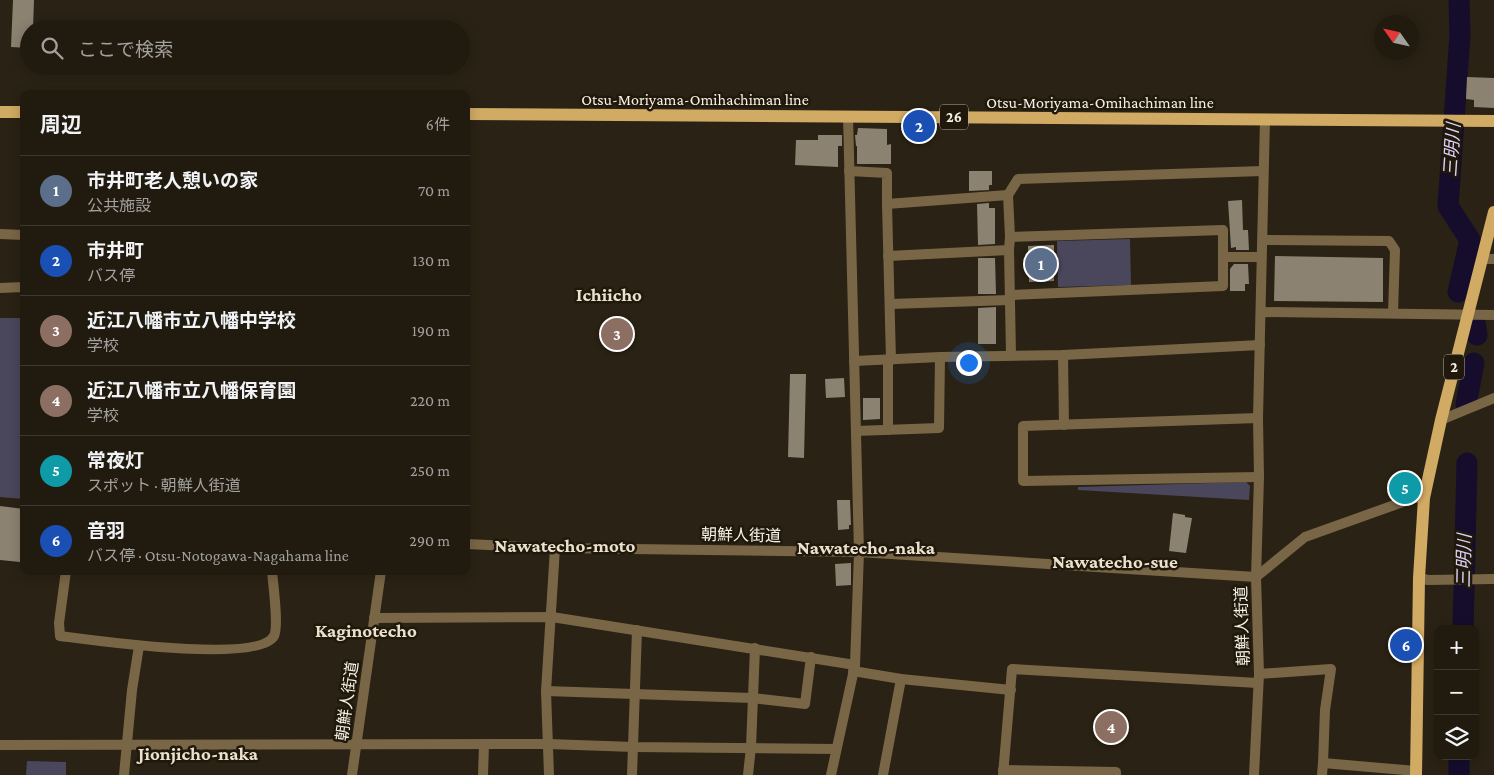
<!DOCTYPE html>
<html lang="ja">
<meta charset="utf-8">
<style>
:root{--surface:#201a0f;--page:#2d271d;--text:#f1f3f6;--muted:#a2a19e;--line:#3d382f;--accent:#2563eb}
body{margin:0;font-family:"Crimson Pro","Noto Sans JP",serif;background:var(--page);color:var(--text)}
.controls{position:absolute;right:15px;bottom:15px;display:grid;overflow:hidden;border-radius:10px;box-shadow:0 2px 12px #0003}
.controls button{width:45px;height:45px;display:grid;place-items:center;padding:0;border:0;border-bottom:1px solid var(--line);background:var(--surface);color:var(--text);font:25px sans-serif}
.compass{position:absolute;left:1374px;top:15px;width:45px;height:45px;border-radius:50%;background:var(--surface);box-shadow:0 2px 12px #0003;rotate:304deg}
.you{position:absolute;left:968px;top:362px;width:18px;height:18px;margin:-12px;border:4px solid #fff;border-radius:50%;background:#1a73e8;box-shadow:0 0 0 8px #1a73e833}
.badge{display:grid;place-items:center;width:32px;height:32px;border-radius:50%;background:var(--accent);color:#fff;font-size:16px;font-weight:700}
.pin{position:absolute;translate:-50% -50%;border:2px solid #fff;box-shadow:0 1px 5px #0006}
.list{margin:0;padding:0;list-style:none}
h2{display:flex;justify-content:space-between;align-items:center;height:65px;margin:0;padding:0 20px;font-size:21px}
h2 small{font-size:16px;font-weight:400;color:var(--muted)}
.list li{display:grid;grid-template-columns:32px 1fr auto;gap:15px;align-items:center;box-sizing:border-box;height:70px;padding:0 20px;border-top:1px solid var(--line)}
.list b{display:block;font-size:19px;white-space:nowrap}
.list p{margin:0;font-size:16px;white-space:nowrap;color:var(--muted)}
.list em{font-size:16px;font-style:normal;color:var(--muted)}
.icon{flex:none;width:28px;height:28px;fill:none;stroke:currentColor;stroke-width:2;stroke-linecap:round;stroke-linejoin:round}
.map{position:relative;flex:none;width:1494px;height:775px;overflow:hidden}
.search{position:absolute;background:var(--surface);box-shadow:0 2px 12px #0003;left:20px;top:20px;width:450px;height:55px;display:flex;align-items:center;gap:12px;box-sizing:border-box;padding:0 18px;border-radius:28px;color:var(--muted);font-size:19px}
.panel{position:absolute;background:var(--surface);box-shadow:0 2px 12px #0003;left:20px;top:90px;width:450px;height:485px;border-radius:10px}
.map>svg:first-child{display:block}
.green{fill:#4a465b}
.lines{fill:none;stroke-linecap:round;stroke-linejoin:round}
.river{stroke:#150d2b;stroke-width:21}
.building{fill:#8c8272}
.street{stroke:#796646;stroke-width:10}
.primary{stroke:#d1aa63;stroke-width:12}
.labels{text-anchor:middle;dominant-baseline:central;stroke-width:5;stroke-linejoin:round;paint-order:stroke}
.shield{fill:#20190b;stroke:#b6b0a5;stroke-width:1}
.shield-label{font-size:15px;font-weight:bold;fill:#f6f0e7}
.street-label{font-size:16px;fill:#f6f0e7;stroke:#20190b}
.water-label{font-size:18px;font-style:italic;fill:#dbd5fb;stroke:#20190b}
.quarter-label{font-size:19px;font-weight:bold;fill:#ece1cf;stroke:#20190b}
</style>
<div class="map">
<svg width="1494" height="775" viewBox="0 0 1494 775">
<rect width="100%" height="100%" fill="#2a2214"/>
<g class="green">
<polygon points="1130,239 1131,285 1058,287 1057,241"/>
<polygon points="0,318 24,318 24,499 0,497"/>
<polygon points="1246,482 1250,486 1249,500 1078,490 1078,487"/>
<polygon points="27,761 66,762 66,775 26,775"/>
</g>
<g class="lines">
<g class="river">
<polyline points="1458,292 1470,240 1448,206 1460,35 1459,0"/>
<polyline points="1475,322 1477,335"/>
<polyline points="1466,404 1474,363"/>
<polyline points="1463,629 1467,463"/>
<polyline points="1459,775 1459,756"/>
</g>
</g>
<g class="building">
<polygon points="13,0 34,0 33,29 29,29 29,48 11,47"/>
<polygon points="1467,77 1494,78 1494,108 1474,107 1474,100 1466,99"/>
<polygon points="858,128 887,129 887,145 891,144 891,164 857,164 857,146 856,146 855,135 857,135"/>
<polygon points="818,135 842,135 842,146 838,146 838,167 795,165 796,140 818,140"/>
<polygon points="969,171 992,171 992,185 989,185 989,190 969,191"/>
<polygon points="1242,200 1243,230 1248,230 1249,250 1236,250 1236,247 1231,248 1228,201"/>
<polygon points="989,203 989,208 995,208 995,244 978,245 977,204"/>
<polygon points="1054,245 1054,281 1029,282 1028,246"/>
<polygon points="1275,256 1383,258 1383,302 1274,301"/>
<polygon points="978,258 995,258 996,294 978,294"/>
<polygon points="1234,264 1248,264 1249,284 1245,284 1245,291 1230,291 1230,269"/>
<polygon points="996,307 996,344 978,344 978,308"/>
<polygon points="790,374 806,374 804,458 788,457"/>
<polygon points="844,378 845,397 826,398 825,379"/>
<polygon points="863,398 880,398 880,419 863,420"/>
<polygon points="837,500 850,500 851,525 849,525 849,529 838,530"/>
<polygon points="0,506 24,509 20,562 0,560"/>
<polygon points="1173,513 1185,515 1185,517 1192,518 1186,553 1169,551"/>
<polygon points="851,563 851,585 836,586 835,564"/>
</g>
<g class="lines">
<g class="street">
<polyline points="849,171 887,173 887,204 1008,195"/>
<polyline points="887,204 891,360"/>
<polyline points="0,234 24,235"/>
<polyline points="1263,240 1389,241 1395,250 1393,313"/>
<polyline points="888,256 1009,250"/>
<polyline points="1223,257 1261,257"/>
<polyline points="1482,259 1494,259"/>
<polyline points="0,288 24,287"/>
<polyline points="1010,295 1223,286 1223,230 1010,237"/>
<polyline points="890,304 1010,300"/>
<polyline points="1261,312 1494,315"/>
<polyline points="1011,355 1009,250 1010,237 1008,195 1018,179 1263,171"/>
<polyline points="1063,355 1064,425"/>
<polyline points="888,360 888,430"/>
<polyline points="854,361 940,357 1063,355 1260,345"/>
<polyline points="1258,418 1023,426 1023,481 1259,477"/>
<polyline points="1441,420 1494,398"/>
<polyline points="856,431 939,428 940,357"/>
<polyline points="466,544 555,548 859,552 1256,577 1259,477 1258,418 1265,119"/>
<path d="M66 571 59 623 60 636C92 640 258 664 274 636 279 626 273 584 272 571"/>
<polyline points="1419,578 1428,580 1494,579"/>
<polyline points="374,618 552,617 855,665"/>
<polyline points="853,671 901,679 1011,690"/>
<polyline points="1259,674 1331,669 1325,710 1323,763 1322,775"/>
<polyline points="546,691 752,698 805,704 811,657"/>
<polyline points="0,745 548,744 634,747 836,749"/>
<polyline points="1323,763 1416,771"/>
<polyline points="1003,770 1116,772 1116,775"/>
<polyline points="124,775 132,690 139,646"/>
<polyline points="352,775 381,571"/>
<polyline points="483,775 484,744"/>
<polyline points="549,775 546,691 555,548"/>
<polyline points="632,775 637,630"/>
<polyline points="748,775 751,747 755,648"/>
<polyline points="831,775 855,665 859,552 848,116"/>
<polyline points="883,775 901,679"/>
<polyline points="1003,775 1012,669 1258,683"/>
<polyline points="1254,775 1259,674 1256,577 1305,537 1414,498 1424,498"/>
</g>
<g class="primary">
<polyline points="0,112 24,112"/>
<polyline points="466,114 1494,121"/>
<polyline points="1416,775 1419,578 1424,498 1441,420 1494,212"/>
</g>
</g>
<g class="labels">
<g class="shield">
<rect x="940" y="104.5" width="28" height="25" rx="4"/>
<rect x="1444" y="354.5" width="20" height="25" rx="4"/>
</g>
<g class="shield-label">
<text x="954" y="117">26</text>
<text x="1454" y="367">2</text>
</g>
<g class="street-label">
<text x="695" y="99">Otsu-Moriyama-Omihachiman line</text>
<text x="1100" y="102">Otsu-Moriyama-Omihachiman line</text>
<text transform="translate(741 535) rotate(1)">朝鮮人街道</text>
<text transform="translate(1242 626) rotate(-92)">朝鮮人街道</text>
<text transform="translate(347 701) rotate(-82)">朝鮮人街道</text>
</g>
<g class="water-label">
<text transform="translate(1452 150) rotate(-86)">三明川</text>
<text transform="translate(1464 561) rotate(-89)">三明川</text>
</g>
<g class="quarter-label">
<text x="609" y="294">Ichiicho</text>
<text x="565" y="545">Nawatecho-moto</text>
<text x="866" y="547">Nawatecho-naka</text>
<text x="1115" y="561">Nawatecho-sue</text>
<text x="366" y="630">Kaginotecho</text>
<text x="198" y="753">Jionjicho-naka</text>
</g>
</g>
</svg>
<div class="controls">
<button>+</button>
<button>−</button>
<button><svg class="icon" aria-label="layers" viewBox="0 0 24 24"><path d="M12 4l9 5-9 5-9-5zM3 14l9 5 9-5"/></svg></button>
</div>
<svg class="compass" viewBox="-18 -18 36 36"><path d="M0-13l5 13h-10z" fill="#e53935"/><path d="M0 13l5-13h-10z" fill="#a2a19e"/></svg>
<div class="you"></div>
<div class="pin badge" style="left:1041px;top:264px;background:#5c6f8a">1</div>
<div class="pin badge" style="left:919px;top:126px;background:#1a4fb4">2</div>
<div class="pin badge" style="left:617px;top:334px;background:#8d6e63">3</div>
<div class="pin badge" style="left:1111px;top:727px;background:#8d6e63">4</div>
<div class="pin badge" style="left:1405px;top:488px;background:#0f9aa8">5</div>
<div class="pin badge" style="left:1406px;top:645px;background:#1a4fb4">6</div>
<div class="search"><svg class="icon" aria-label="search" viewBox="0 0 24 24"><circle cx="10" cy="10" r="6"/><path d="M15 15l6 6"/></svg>ここで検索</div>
<section class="panel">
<h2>周辺<small>6件</small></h2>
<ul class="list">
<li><span class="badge" style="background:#5c6f8a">1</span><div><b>市井町老人憩いの家</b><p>公共施設</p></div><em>70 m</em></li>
<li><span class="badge" style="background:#1a4fb4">2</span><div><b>市井町</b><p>バス停</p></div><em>130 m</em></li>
<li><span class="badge" style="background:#8d6e63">3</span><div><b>近江八幡市立八幡中学校</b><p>学校</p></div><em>190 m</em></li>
<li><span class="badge" style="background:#8d6e63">4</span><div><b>近江八幡市立八幡保育園</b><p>学校</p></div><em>220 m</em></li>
<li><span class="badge" style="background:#0f9aa8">5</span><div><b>常夜灯</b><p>スポット · 朝鮮人街道</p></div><em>250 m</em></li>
<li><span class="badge" style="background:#1a4fb4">6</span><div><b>音羽</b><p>バス停 · Otsu-Notogawa-Nagahama line</p></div><em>290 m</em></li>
</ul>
</section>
</div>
